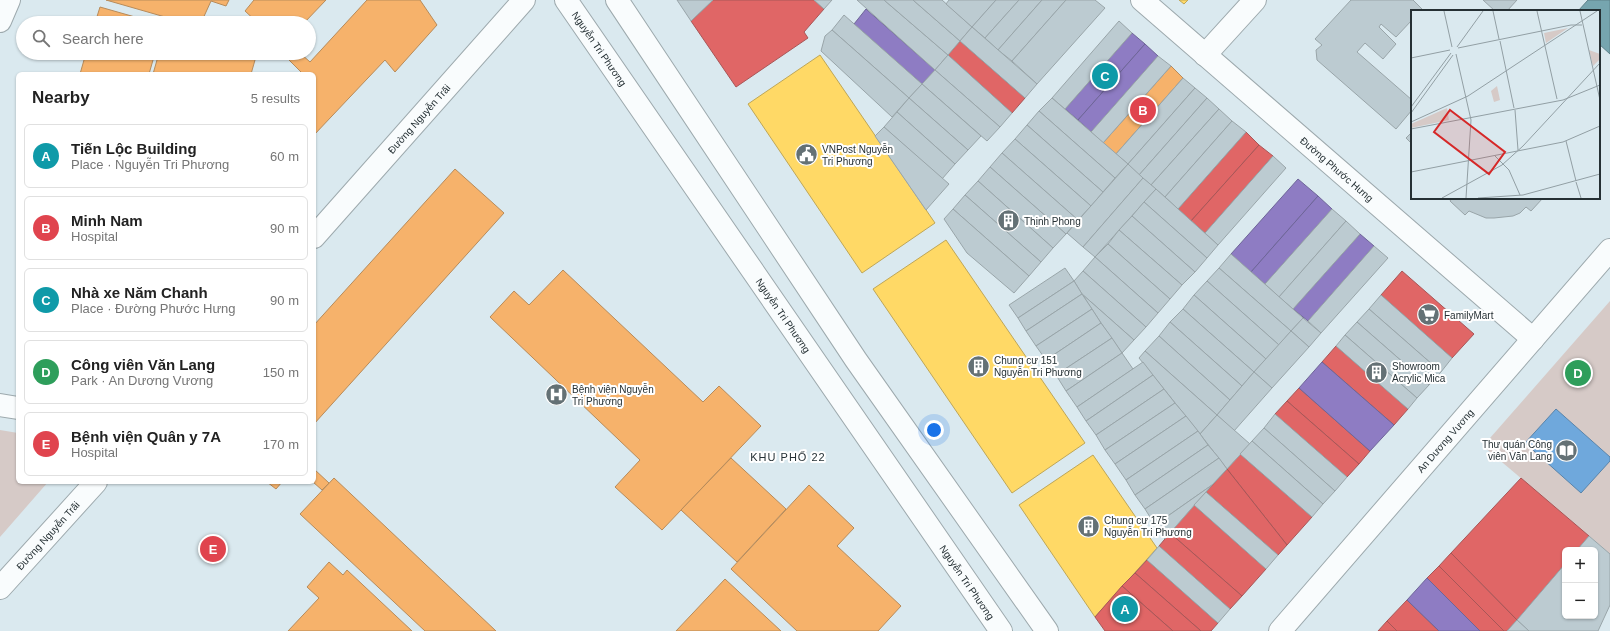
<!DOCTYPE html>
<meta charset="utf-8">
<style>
:root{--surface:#fff;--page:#f2f2f2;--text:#222;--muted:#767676;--line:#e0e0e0;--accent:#0b8043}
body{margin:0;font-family:Helvetica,sans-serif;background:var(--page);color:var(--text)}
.controls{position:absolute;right:12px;bottom:12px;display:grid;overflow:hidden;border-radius:6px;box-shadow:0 1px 3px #0004}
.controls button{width:36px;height:36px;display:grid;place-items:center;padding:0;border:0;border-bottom:1px solid var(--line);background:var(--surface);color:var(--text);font:20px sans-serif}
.you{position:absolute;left:934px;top:430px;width:14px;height:14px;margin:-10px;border:3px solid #fff;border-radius:50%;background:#1a73e8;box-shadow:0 0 0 6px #1a73e833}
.badge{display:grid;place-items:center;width:26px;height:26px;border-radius:50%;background:var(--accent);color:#fff;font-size:13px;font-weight:700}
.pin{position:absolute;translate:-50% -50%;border:2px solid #fff;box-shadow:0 1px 4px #0006}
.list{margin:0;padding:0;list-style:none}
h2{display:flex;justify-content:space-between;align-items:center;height:52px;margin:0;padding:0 16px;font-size:17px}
h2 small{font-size:13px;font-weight:400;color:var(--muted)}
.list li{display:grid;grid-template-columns:26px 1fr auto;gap:12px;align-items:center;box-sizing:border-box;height:64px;margin:0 8px 8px;padding:0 8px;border:1px solid var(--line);border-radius:6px}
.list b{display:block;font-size:15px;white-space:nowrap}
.list p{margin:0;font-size:13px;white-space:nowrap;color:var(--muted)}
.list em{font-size:13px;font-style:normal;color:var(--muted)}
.icon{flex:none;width:22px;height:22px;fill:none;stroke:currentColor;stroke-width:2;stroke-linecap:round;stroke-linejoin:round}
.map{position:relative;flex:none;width:1610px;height:631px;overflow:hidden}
.search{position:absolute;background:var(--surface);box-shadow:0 1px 3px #0004;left:16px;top:16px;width:300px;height:44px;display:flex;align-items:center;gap:10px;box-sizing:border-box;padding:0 14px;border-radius:22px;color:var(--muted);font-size:15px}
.panel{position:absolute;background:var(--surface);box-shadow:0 1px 3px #0004;left:16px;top:72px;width:300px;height:412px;border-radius:6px}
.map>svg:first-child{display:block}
.green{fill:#d6cac7}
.homes{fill:#ffd966;stroke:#bea657}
.shops{fill:#e06666;stroke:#a85657}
.offices{fill:#8e7cc3;stroke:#6e6598}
.schools{fill:#6fa8dc;stroke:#5984aa}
.health{fill:#f6b26b;stroke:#b78b5a}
.public{fill:#76a5af;stroke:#5e828a}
.building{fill:#bccbd1;stroke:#99a5a9}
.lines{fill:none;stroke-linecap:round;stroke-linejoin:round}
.minor-casing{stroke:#9da9ad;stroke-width:24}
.tertiary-casing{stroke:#9da9ad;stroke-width:24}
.secondary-casing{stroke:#9da9ad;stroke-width:24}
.primary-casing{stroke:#9da9ad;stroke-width:24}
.minor{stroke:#f9fcfd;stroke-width:22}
.tertiary{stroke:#f9fcfd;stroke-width:22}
.secondary{stroke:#f9fcfd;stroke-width:22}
.primary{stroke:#f9fcfd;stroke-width:22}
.labels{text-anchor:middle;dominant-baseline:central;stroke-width:4;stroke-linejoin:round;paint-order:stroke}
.street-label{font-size:10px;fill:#253034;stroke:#fff}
.poi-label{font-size:10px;fill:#253034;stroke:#fff;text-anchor:start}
.neighbourhood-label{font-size:11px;letter-spacing:1px;fill:#253034;stroke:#fff}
.inset-road{fill:none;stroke:#929fa4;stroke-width:1}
.view{fill:#d62828;fill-opacity:0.15;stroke:#d62828;stroke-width:2}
.inset-edge{fill:none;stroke:#253034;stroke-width:2}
</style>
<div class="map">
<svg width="1610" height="631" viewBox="0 0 1610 631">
<rect width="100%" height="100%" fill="#dae9ef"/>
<g class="green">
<polygon points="1610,301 1610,554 1483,446"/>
<polygon points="0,430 18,433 18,482 48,482 0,537"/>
</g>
<g class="homes">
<polygon points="1179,0 1188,0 1184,4"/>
<polygon points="820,55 935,223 862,273 748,104"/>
<polygon points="946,240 1085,443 1012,493 873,289"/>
<polygon points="1093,455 1157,548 1095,617 1019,505"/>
</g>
<g class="shops">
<polygon points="713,0 814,0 824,9 804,32 808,38 736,87 691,21"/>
<polygon points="960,41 1025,98 1012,113 948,55"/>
<polygon points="1246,132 1259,145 1191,221 1178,209"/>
<polygon points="1259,145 1273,156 1205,233 1191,221"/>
<polygon points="1402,271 1474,334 1452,358 1381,295"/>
<polygon points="1336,346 1408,409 1394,425 1322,362"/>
<polygon points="1299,388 1370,451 1359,464 1287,401"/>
<polygon points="1287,401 1359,464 1347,477 1275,414"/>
<polygon points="1240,454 1312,517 1287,545 1227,469"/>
<polygon points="1227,469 1287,545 1278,555 1206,492"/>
<polygon points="1521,478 1589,536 1577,550 1565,550 1565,564 1517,620 1451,553"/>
<polygon points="1194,505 1266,569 1242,596 1170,533"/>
<polygon points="1170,533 1242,596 1230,609 1159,546"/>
<polygon points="1451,553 1517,620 1507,631 1504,631 1439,566"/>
<polygon points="1147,560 1218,623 1211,631 1201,631 1135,573"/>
<polygon points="1439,566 1504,631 1480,631 1427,578"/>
<polygon points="1135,573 1201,631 1173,631 1122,586"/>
<polygon points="1122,586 1173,631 1105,631 1095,617"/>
<polygon points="1407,600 1439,631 1397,631 1387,621"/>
<polygon points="1387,621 1397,631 1378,631"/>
</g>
<g class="offices">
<polygon points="866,9 935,70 922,84 854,24"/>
<polygon points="1132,33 1145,44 1078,120 1065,109"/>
<polygon points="1145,44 1158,56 1091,132 1078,120"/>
<polygon points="1298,179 1318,196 1251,272 1231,254"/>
<polygon points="1318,196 1332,209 1265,284 1251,272"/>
<polygon points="1360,234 1374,246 1308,321 1293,309"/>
<polygon points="1322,362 1394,425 1370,451 1299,388"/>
<polygon points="1427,578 1480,631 1439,631 1407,600"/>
</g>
<polygon class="schools" points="1556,409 1610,457 1610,461 1581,493 1525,443"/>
<g class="health">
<polygon points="106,0 229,0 226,6 211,1 201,23 186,23"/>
<polygon points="254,0 326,0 304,23 258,23 245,11"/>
<polygon points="367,0 420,0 437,25 395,72 385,60 314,135 314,74 300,74 302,73 288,59 294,53 300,53 310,62"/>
<polygon points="100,7 156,23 95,23"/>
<polygon points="86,53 155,53 149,74 80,74"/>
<polygon points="159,53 257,53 251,74 153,74"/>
<polygon points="1171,66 1183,78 1116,154 1103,143"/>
<polygon points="455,169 504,213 314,424 314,325"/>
<polygon points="563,270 703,402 719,386 761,426 662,530 615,487 640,460 490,317 514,291 529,305"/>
<polygon points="731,458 786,509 737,562 681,510"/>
<polygon points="314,469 329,483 322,490 313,482"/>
<polygon points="334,478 496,631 425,631 300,514"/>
<polygon points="267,482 282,482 276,489"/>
<polygon points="809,485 854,528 837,546 901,606 878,631 797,631 731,569"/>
<polygon points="329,562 343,575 347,570 412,631 288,631 319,598 307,587"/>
<polygon points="725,579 781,631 676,631"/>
</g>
<polygon class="public" points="1588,0 1610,0 1610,54 1599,44 1599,11 1578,11"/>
<g class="building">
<polygon points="677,0 713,0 691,21"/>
<polygon points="814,0 832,0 824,9"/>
<polygon points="857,0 884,0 948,55 935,70"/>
<polygon points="884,0 913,0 960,41 948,55"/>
<polygon points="913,0 942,0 972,27 960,41"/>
<polygon points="949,0 996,0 972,27 946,4"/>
<polygon points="996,0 1019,0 985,38 972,27"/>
<polygon points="1019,0 1042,0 998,50 985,38"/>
<polygon points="1042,0 1066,0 1012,61 998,50"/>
<polygon points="1066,0 1095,0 1105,8 1037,84 1012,61"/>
<polygon points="1351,0 1413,0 1422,9 1420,11 1412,11 1412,20 1396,37 1381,24 1379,27 1396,44 1383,59 1365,43 1357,52 1412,100 1412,110 1396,129 1317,60 1316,50 1322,45 1315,39"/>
<polygon points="1483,0 1517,0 1507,11 1495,11"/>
<polygon points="844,15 922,84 909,98 832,30"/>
<polygon points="1119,21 1132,33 1065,109 1052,98"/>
<polygon points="972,27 1037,84 1025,98 960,41"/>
<polygon points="832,30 909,98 892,117 821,51 825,36"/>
<polygon points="948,55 1012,113 1000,127 935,70"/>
<polygon points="1158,56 1171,66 1103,143 1091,132"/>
<polygon points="935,70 1000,127 987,141 922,84"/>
<polygon points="1183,78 1195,88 1128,164 1116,154"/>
<polygon points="922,84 981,136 968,150 909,98"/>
<polygon points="1195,88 1207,98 1139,175 1128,164"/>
<polygon points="909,98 968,150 955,164 897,112"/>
<polygon points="1052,98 1128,164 1115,178 1039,111"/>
<polygon points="1207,98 1219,109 1151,185 1139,175"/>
<polygon points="1219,109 1232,121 1165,197 1151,185"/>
<polygon points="1039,111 1115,178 1103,192 1027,125"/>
<polygon points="897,112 955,164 942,179 884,127"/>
<polygon points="1232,121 1246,132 1178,209 1165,197"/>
<polygon points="1027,125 1103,192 1091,206 1015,139"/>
<polygon points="884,127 949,184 926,210 875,136"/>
<polygon points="1412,132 1412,144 1406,138"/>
<polygon points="1015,139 1091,206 1078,220 1002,153"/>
<polygon points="1002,153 1078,220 1067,233 1066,234 990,167"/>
<polygon points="1273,156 1286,168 1218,245 1205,233"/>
<polygon points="1128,164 1143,178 1083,247 1067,233"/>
<polygon points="990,167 1066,234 1053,248 978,181"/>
<polygon points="1143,178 1156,189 1095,257 1083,247"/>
<polygon points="978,181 1053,248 1041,262 965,195"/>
<polygon points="1156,189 1218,245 1207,258 1144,202"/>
<polygon points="965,195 1041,262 1029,276 953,209"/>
<polygon points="1452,198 1543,198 1531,211 1526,207 1520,213 1513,216 1494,218 1486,218 1469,211 1465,215 1450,201"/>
<polygon points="1144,202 1207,258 1195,272 1132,216"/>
<polygon points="953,209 1029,276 1014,293 967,253 944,219"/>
<polygon points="1332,209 1346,221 1279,297 1265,284"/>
<polygon points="1132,216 1195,272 1182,285 1119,230"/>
<polygon points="1346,221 1360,234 1293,309 1279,297"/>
<polygon points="1119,230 1182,285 1170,299 1108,244"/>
<polygon points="1108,244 1170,299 1158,313 1095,257"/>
<polygon points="1374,246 1388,258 1321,333 1308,321"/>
<polygon points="1231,254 1303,318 1291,331 1219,268"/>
<polygon points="1095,257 1158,313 1146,327 1083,271"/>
<polygon points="1065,268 1074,281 1018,318 1009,305"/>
<polygon points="1219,268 1291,331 1279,345 1207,281"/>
<polygon points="1083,271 1146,327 1134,340 1082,294 1074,281"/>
<polygon points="1074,281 1082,294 1026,331 1018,318"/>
<polygon points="1207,281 1279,345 1266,359 1194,295"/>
<polygon points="1082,294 1134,340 1122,353 1101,323"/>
<polygon points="1082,294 1092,309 1036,346 1026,331"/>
<polygon points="1194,295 1266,359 1254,372 1183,309"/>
<polygon points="1381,295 1452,358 1441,372 1369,309"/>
<polygon points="1092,309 1101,323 1046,360 1036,346"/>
<polygon points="1183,309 1254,372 1242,386 1170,322"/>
<polygon points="1369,309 1441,372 1429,385 1357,322"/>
<polygon points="1303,318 1321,333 1309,347 1291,331"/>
<polygon points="1170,322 1242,386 1230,400 1159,336"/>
<polygon points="1357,322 1429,385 1417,398 1345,335"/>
<polygon points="1101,323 1112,338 1056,375 1046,360"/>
<polygon points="1291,331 1309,347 1272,388 1254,372"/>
<polygon points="1345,335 1417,398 1408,409 1336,346"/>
<polygon points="1159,336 1230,400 1217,415 1145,351"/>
<polygon points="1112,338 1122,353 1066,391 1056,375"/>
<polygon points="1145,351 1217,415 1200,434 1139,358"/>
<polygon points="1122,353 1133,369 1077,407 1066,391"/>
<polygon points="1143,362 1153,375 1086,421 1077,407"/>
<polygon points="1254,372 1272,388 1234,431 1217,415"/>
<polygon points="1153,375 1164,389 1096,435 1086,421"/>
<polygon points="1164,389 1175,403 1105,450 1096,435"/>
<polygon points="1175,403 1186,416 1115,464 1105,450"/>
<polygon points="1275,414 1347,477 1335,491 1264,428"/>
<polygon points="1217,415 1250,444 1227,469 1200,434"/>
<polygon points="1186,416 1198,431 1126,480 1115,464"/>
<polygon points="1264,428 1335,491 1323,504 1252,441"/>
<polygon points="1198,431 1208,445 1135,495 1126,480"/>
<polygon points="1252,441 1323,504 1312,517 1240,454"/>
<polygon points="1208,445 1219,458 1145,509 1135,495"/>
<polygon points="1219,458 1227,469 1212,485 1155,525 1145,509"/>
<polygon points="1212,485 1170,533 1165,539 1155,525"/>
<polygon points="1206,492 1278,555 1266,569 1194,505"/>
<polygon points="1589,536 1610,554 1610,605 1598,631 1529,631 1517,620 1565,564 1565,616 1595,616 1595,550 1577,550"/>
<polygon points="1159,546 1230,609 1218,623 1147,560"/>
<polygon points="1517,620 1529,631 1507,631"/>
</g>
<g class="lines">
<defs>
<g id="minor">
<path id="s1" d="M1142 0 1533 339"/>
<polyline points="1205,55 1255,0"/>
</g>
<polyline id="tertiary" points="0,405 18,408"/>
<g id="secondary">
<polyline points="0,21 9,0"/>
<path id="s2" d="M314 237 524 0"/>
<path id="s3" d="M0 588 96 482"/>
</g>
<g id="primary">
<path id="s4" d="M566 0 1001 631"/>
<polyline points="617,0 856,360 1047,631"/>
<path id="s5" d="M1280 631 1610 250"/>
</g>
</defs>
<use href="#minor" class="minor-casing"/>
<use href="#tertiary" class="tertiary-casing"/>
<use href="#secondary" class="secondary-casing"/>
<use href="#primary" class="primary-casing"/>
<use href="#minor" class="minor"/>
<use href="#tertiary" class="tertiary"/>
<use href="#secondary" class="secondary"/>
<use href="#primary" class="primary"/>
</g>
<defs>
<symbol id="civic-disc" viewBox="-11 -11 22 22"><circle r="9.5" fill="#647175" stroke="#fff"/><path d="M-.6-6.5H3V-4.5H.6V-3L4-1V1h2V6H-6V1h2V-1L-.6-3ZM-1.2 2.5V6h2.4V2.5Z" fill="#fff"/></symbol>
<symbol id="building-disc" viewBox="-11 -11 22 22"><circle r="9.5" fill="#647175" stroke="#fff"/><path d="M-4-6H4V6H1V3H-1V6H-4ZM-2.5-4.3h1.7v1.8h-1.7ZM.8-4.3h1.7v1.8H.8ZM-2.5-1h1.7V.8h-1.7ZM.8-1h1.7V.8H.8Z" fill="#fff"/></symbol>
<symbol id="supermarket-disc" viewBox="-11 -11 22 22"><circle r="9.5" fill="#647175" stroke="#fff"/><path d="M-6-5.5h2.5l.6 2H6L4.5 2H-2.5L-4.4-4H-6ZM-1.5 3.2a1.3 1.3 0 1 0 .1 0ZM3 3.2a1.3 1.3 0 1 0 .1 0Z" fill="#fff"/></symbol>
<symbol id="hospital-disc" viewBox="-11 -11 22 22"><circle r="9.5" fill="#647175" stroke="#fff"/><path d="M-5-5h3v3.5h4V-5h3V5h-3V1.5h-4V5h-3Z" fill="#fff"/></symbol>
<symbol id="library-disc" viewBox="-11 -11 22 22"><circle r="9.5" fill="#647175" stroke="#fff"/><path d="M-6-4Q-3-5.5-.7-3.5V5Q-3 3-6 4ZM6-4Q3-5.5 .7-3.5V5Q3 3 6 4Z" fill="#fff"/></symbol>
</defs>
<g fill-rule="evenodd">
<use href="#civic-disc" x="794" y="142" width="25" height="25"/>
<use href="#building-disc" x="996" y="208" width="25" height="25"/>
<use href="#supermarket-disc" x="1416" y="302" width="25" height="25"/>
<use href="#building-disc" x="966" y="354" width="25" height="25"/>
<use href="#building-disc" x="1364" y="360" width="25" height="25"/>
<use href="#hospital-disc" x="544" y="382" width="25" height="25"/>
<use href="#library-disc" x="1554" y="438" width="25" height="25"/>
<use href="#building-disc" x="1076" y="514" width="25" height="25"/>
</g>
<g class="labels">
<g class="street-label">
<text stroke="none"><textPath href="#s4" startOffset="59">Nguyễn Tri Phương</textPath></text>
<text stroke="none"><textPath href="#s2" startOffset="158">Đường Nguyễn Trãi</textPath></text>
<text stroke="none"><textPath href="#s1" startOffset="258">Đường Phước Hưng</textPath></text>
<text stroke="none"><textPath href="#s4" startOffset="383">Nguyễn Tri Phương</textPath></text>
<text stroke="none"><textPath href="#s5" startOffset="252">An Dương Vương</textPath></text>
<text stroke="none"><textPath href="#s3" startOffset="71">Đường Nguyễn Trãi</textPath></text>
<text stroke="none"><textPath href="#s4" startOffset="707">Nguyễn Tri Phương</textPath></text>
</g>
<g class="poi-label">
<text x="822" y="149">VNPost Nguyễn<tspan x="822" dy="12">Tri Phương</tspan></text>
<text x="1024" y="221">Thịnh Phong</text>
<text x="1444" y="315">FamilyMart</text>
<text x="994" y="360">Chung cư 151<tspan x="994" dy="12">Nguyễn Tri Phương</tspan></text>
<text x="1392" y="366">Showroom<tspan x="1392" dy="12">Acrylic Mica</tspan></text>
<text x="572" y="389">Bệnh viện Nguyễn<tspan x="572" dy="12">Tri Phương</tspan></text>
<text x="1552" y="444" text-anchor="end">Thư quán Công<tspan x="1552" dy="12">viên Văn Lang</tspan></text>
<text x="1104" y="520">Chung cư 175<tspan x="1104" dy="12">Nguyễn Tri Phương</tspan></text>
</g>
<g class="neighbourhood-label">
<text x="788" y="457">KHU PHỐ 22</text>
</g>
</g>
<g transform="translate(1411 10)">
<rect width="189" height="189" fill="#dae9ef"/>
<path d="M157 18 135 33 133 23ZM178 40 189 44V49L182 56ZM86 76 89 90 83 92 80 81ZM36 98 38 110 0 118V114Z" fill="#d6cac7"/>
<path class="inset-road" d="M33 1 41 37M82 1 88 29M126 1 146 89M169 1 189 90M89 31 103 98M46 37 72 1M47 38 160 15H171M45 44 60 110 55 188M0 48 39 40M0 97 40 43M104 100 107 140M0 103 42 45M0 112 57 86 186 1M0 119 152 90 189 75M155 131 165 171M84 146 98 160 109 185M0 162 152 132 189 116M165 172 170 188M31 188 91 155 112 136 189 53M67 188 112 185 189 164"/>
<path class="view" d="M39 100 94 142 78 164 23 122Z"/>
<rect width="189" height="189" class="inset-edge"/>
</g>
</svg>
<div class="controls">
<button>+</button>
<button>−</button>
</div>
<div class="you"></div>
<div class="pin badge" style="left:1125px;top:609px;background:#0f9aa8">A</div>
<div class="pin badge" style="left:1143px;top:110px;background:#e0444e">B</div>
<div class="pin badge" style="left:1105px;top:76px;background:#0f9aa8">C</div>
<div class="pin badge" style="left:1578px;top:373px;background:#2e9e5b">D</div>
<div class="pin badge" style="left:213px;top:549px;background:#e0444e">E</div>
<div class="search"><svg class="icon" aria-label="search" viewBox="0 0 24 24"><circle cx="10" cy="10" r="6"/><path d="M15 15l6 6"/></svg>Search here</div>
<section class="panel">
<h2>Nearby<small>5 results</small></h2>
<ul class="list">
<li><span class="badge" style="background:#0f9aa8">A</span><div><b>Tiến Lộc Building</b><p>Place · Nguyễn Tri Phương</p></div><em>60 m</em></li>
<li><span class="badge" style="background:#e0444e">B</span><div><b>Minh Nam</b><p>Hospital</p></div><em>90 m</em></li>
<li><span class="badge" style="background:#0f9aa8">C</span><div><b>Nhà xe Năm Chanh</b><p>Place · Đường Phước Hưng</p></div><em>90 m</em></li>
<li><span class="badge" style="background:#2e9e5b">D</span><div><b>Công viên Văn Lang</b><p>Park · An Dương Vương</p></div><em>150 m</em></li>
<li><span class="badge" style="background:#e0444e">E</span><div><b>Bệnh viện Quân y 7A</b><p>Hospital</p></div><em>170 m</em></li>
</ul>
</section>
</div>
